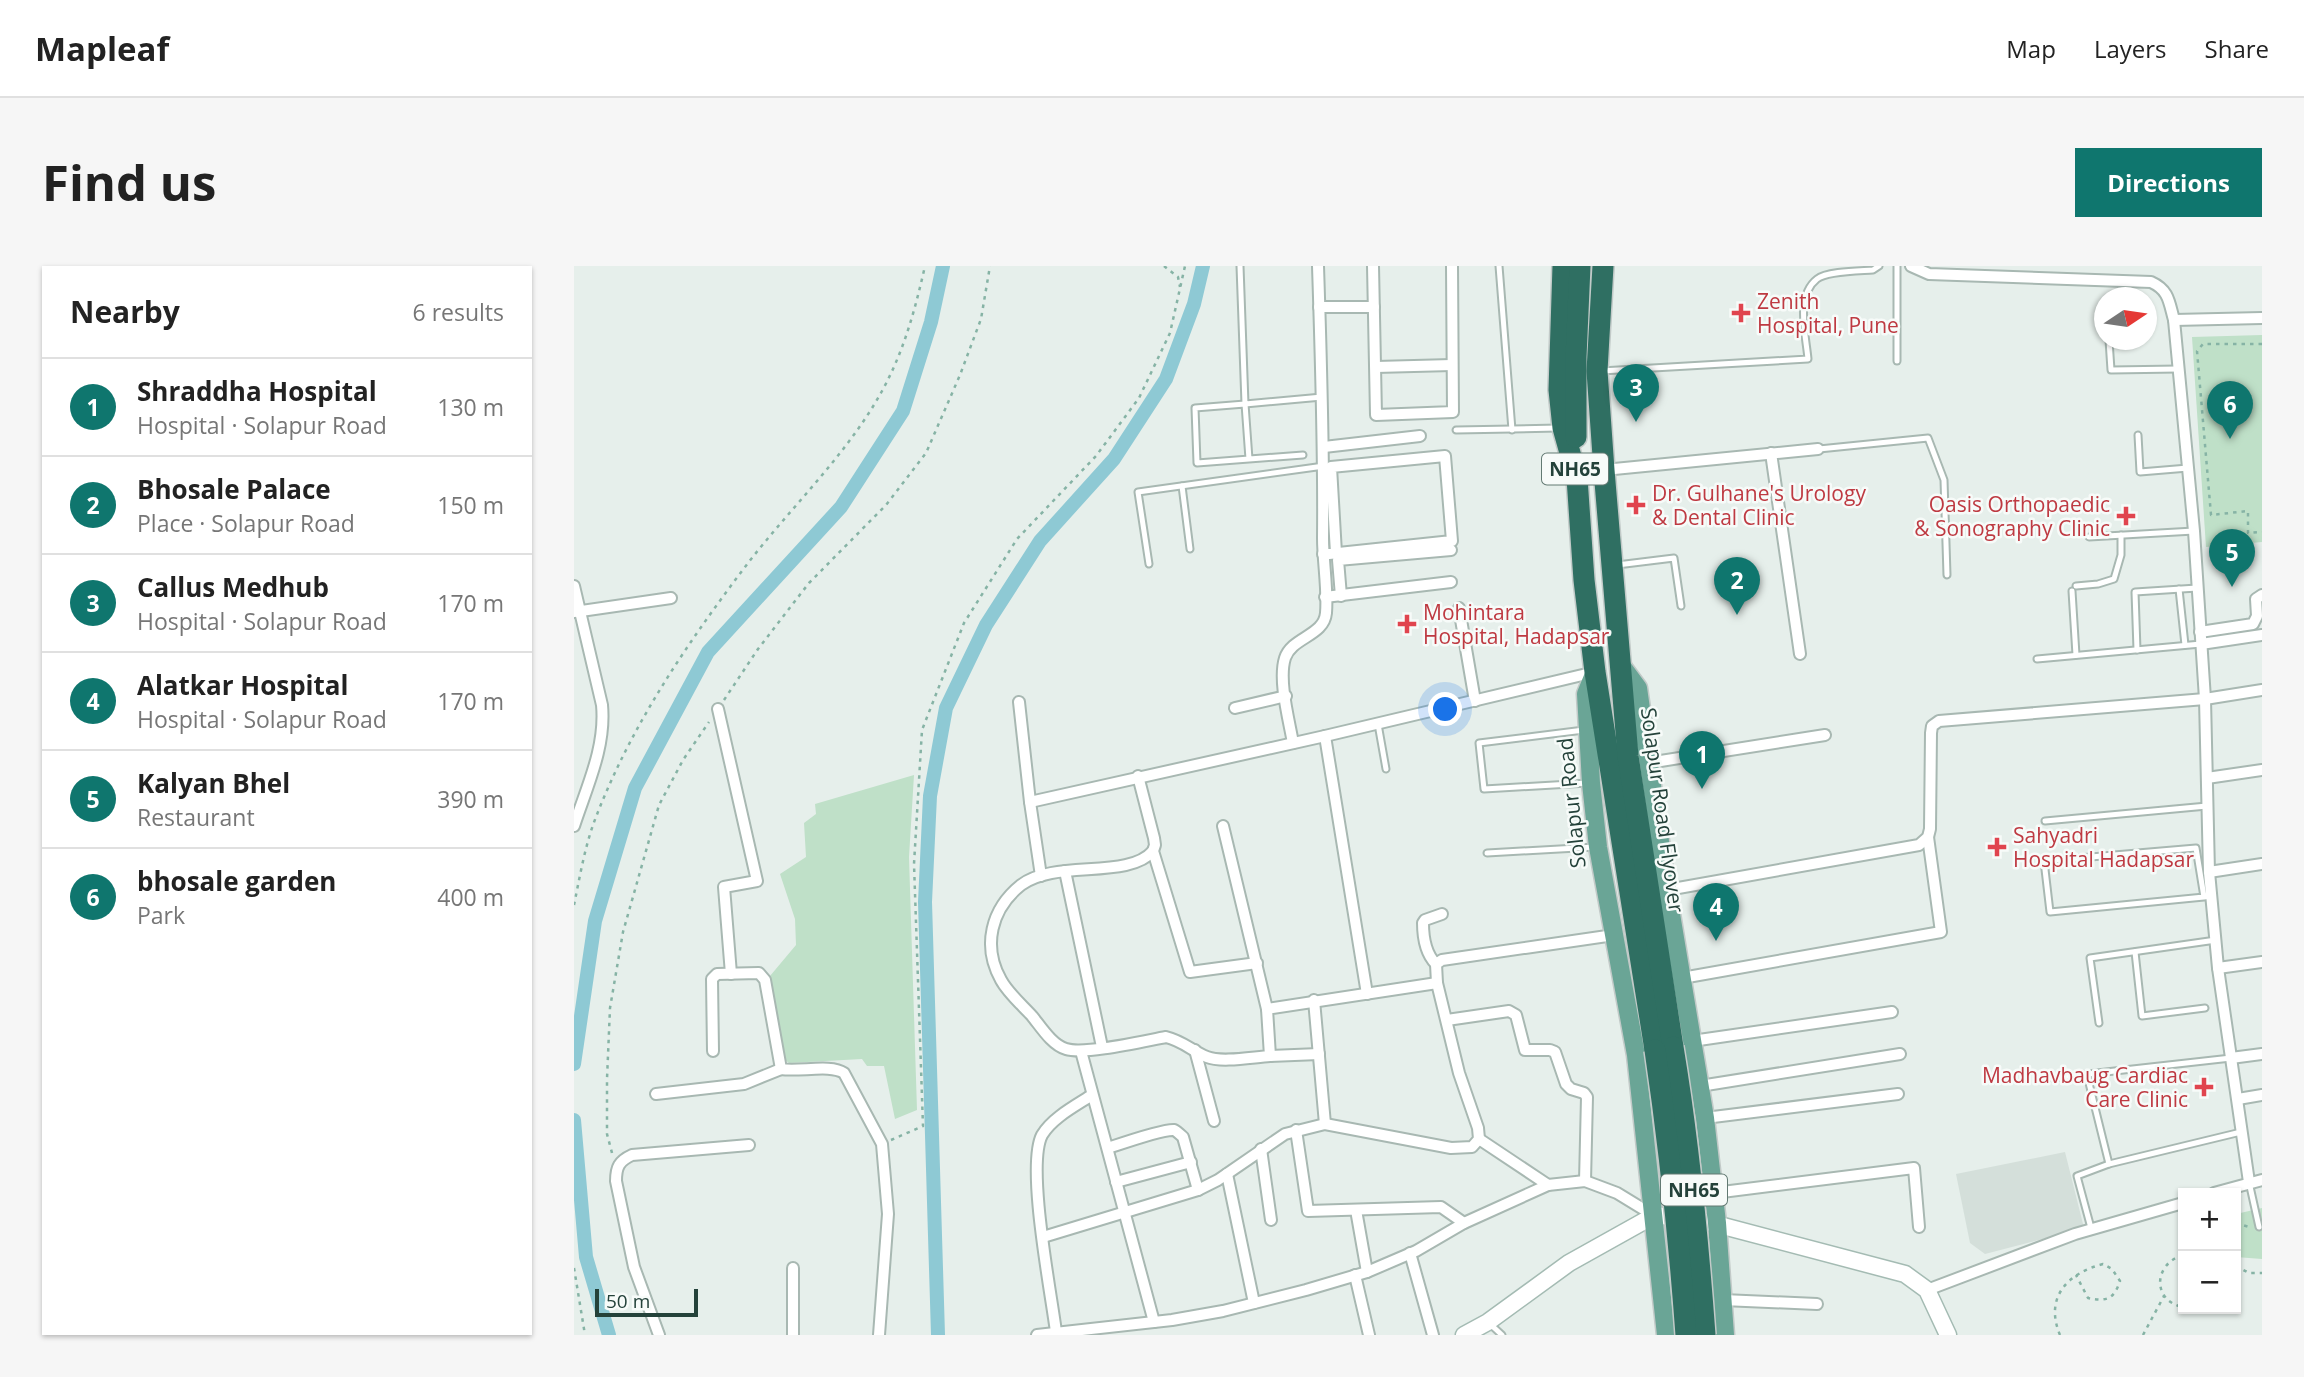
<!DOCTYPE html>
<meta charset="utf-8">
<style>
:root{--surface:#fff;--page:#f6f6f6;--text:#222;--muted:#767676;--line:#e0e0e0;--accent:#0f766e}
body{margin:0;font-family:"Open Sans",sans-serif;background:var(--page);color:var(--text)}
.controls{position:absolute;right:21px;bottom:21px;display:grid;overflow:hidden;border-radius:0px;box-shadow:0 2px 5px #0004}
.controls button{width:63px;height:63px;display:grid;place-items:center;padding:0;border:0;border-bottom:2px solid var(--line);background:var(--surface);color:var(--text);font:35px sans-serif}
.compass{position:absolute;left:1520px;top:21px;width:63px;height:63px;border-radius:50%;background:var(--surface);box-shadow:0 2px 5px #0004;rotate:77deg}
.scale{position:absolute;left:21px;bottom:18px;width:103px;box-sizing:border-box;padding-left:7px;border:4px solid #24423a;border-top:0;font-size:19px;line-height:24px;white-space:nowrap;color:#24423a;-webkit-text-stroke:5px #f7fbf9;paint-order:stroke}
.you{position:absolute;left:872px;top:444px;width:24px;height:24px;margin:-18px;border:5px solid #fff;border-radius:50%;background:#1a73e8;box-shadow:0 0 0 10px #1a73e833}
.badge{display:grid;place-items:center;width:46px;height:46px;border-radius:50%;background:var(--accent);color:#fff;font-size:23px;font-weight:700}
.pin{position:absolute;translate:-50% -58px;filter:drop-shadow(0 2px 4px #0008)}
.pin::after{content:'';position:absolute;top:37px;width:24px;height:21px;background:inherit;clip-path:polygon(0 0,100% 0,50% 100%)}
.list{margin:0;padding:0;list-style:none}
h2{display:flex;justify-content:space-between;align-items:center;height:91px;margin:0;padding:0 28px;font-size:30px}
h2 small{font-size:23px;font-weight:400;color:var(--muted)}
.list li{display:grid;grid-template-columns:46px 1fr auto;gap:21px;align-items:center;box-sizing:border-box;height:98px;padding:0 28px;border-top:2px solid var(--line)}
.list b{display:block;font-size:26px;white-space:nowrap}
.list p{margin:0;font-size:23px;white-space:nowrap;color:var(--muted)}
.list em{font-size:23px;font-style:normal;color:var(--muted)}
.map{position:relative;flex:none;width:1688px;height:1069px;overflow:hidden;border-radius:0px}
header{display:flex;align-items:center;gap:42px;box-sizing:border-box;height:98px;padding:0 35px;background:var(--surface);border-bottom:2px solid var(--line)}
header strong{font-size:33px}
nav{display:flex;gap:38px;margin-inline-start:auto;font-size:24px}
.intro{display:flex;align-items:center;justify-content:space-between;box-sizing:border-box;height:168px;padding:0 42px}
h1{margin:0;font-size:49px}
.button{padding:18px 32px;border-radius:0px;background:var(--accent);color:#fff;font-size:24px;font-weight:700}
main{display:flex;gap:42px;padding:0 42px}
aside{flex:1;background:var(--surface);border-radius:0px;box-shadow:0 2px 5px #0004}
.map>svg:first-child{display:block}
.built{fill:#d4dfda}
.green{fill:#bfe0c8}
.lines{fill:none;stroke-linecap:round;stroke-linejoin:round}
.canal{stroke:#8ec9d4;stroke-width:14}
.lane-casing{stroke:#a8b8b2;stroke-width:9}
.street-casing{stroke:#a8b8b2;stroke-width:14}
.secondary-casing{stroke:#a4bbb3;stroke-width:19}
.primary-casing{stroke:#c2cac8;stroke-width:21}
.highway-casing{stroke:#c2cac8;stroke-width:24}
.path{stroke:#86b3a5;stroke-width:2.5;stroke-dasharray:3.5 5;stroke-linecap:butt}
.lane{stroke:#fff;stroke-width:5}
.street{stroke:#fff;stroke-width:10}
.secondary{stroke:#fff;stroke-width:16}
.primary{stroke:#6aa596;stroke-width:18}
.highway{stroke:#2f6f62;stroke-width:21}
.highway-bridge-casing{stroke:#c2cac8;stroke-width:24;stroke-linecap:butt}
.highway-bridge{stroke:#2f6f62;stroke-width:21}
.health-dot{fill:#e0444e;stroke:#f7fbf9;stroke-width:2.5}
.labels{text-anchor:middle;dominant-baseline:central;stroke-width:5;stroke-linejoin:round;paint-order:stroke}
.shield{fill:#f7fbf9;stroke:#637a73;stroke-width:2}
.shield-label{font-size:19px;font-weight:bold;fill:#24423a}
.health-label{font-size:21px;fill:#be3a42;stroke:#f7fbf9;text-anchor:start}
.street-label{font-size:21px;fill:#24423a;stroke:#f7fbf9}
</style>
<header>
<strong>Mapleaf</strong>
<nav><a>Map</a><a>Layers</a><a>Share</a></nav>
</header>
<div class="intro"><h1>Find us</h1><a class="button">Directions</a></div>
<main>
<aside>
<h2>Nearby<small>6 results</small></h2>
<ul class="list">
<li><span class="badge">1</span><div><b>Shraddha Hospital</b><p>Hospital · Solapur Road</p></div><em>130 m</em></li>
<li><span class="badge">2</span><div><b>Bhosale Palace</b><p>Place · Solapur Road</p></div><em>150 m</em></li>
<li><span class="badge">3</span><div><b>Callus Medhub</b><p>Hospital · Solapur Road</p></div><em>170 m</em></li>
<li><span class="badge">4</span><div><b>Alatkar Hospital</b><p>Hospital · Solapur Road</p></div><em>170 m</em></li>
<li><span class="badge">5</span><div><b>Kalyan Bhel</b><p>Restaurant</p></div><em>390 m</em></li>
<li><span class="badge">6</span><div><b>bhosale garden</b><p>Park</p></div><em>400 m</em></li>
</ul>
</aside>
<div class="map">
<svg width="1688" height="1069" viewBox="0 0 1688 1069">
<rect width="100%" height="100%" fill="#e6efeb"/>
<polygon class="built" points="1491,886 1510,962 1411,988 1396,977 1382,908"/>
<g class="green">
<polygon points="1688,69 1688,276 1632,281 1618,71"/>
<polygon points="340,509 335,591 343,844 321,853 310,800 293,800 288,793 215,797 211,794 196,710 222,679 221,653 206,608 232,591 230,557 242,548 241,538"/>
<polygon points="1688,942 1688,993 1662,991 1662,948"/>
</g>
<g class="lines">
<g class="canal">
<polyline points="0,798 21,655 61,522 134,386 267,241 329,145 357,56 369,0"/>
<polyline points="0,854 12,991 35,1069"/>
<polyline points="364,1069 351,636 356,530 372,442 412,359 466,275 540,193 592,113 620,38 629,0"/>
</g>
<defs>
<g id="lane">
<polyline points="666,0 671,138 748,131"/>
<polyline points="925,0 938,164"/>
<polyline points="1323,0 1323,95"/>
<polyline points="1535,74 1537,104 1604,103"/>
<path d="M1027 105 1234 93C1232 70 1221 30 1243 13 1253 5 1286 5 1299 4L1305 0"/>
<polyline points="882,164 984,162"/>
<polyline points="1564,169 1566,206 1614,202"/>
<polyline points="1245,183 1354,172 1370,214 1373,309"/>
<polyline points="675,193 671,138 621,142 623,197 729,189"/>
<polyline points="608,220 616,283"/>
<polyline points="1515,271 1620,265"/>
<polyline points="575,298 564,226 750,200"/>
<polyline points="1043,299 1100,292 1107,340"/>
<polyline points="1502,320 1524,318 1540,313 1547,289 1547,269"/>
<polyline points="1605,323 1611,379"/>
<polyline points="1498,325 1502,389"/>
<polyline points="1563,384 1561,326 1623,322"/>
<polyline points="1463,393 1627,378"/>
<polyline points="804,458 812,503"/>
<polyline points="1010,464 905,477 910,523 1014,517"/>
<polyline points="1471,555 1633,540"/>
<polyline points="913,587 1021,581"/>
<polyline points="1630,631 1622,582 1470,595 1476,646 1630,631 1637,630"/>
<polyline points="1561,686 1568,750 1631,742"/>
<polyline points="1525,757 1516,692 1642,674"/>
<polyline points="1513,809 1535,898 1667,866"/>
<polyline points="1478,812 1657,792"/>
<polyline points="1675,916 1685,961"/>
<polyline points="1517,962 1503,910 1535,898"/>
<polyline points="915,1057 928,1069"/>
</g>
<g id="street">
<polyline points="799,0 802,149 879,146 878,0"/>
<path d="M1337 0 1355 8 1577 16C1595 24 1595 36 1600 54L1620 265 1631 433 1635 606 1644 702 1675 916"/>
<polyline points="745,41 800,41"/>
<polyline points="1600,54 1688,52"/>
<polyline points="802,101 878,99"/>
<polyline points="750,181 846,170"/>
<polyline points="1197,187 1226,388"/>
<polyline points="1030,204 1244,183"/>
<polyline points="749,288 755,288 878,275 871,190 757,201 762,287"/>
<path d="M0 320 28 439C32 481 13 520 0 560"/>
<polyline points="767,330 764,294 877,284"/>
<polyline points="751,331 877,316"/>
<polyline points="885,342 901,435"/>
<polyline points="0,346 97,332"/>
<polyline points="1626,366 1679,358 1683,350 1682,333 1688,329"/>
<polyline points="1627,378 1688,369"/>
<polyline points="445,436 456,536 467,610"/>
<polyline points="661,442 712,430"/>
<polyline points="144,443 183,615 150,621 157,708"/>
<polyline points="751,470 793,728"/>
<path d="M719 477C715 454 704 414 711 392 718 371 750 370 752 347 754 324 749 296 749 272 750 181 747 91 744 0"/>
<polyline points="1074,497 1251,469"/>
<polyline points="564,510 580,572 581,579 579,585 616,706 683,697"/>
<polyline points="1633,512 1688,504"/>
<polyline points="456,536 751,470 1021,406"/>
<polyline points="649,560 693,743"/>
<path d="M579 585C554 614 481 593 447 619 417 643 408 680 427 714 434 727 448 739 458 750 467 761 478 779 492 783 511 789 570 775 592 771 609 775 618 785 633 791 648 797 679 791 696 790L693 743 863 717"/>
<polyline points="491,605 528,781"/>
<polyline points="1635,606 1688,598"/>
<polyline points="1093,624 1345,579 1354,571 1356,563 1357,467 1358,460 1365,455 1631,433 1688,424"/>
<path d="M862 698C852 688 849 672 849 657L851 654 868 648"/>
<polyline points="1644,702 1688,696"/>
<polyline points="1108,712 1367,666 1354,571"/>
<polyline points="740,734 751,858"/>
<polyline points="873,754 935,745 942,749 951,784 976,784 981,786 992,818 997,823 1010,827 1013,831 1011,915"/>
<polyline points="1118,775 1318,746"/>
<polyline points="621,784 640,855"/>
<path d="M139 785 138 713 143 708 185 707 191 714 207 803C225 806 257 798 270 807L308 878 314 948 305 1069"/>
<polyline points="507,785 580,1056"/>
<polyline points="696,790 745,788"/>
<polyline points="1657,792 1688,788"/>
<polyline points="1126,820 1326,788"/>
<polyline points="82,828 170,818 207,803"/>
<polyline points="1664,833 1688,829"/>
<polyline points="1131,852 1324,828"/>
<polyline points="722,864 734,945 867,941 890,957"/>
<polyline points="905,873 974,919"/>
<path d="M534 882C546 878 589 863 600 864 603 865 606 869 609 871L624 924"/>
<polyline points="687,883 697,954"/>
<polyline points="653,908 680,1037"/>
<polyline points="542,916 617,896"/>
<polyline points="1140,927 1340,902 1345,961"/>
<polyline points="1640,927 1688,914"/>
<polyline points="782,944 793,1006"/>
<polyline points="469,971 624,924 644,914 711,868 751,858 877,882 898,881 905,873 904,862 885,807 863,717 862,698 868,694 1040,669"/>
<polyline points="836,987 859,1069"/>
<polyline points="219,1002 219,1069"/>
<polyline points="781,1009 795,1069"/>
<polyline points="1353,1024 1501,968 1609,937"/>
<polyline points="1149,1034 1243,1038"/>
<path d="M482 1066C477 1026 452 900 468 869 478 852 501 840 518 829"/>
<path d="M85 1069 60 1001 42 915C42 901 45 895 58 889L175 879"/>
<polyline points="463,1069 598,1054 649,1045 732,1024 793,1006 842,985 890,957 974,919 1011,915 1043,927 1079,949"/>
</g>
<g id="secondary">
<polyline points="1134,956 1331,1008 1353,1024 1374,1069"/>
<polyline points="890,1069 914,1056 995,997 1081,949 1111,953"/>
</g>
<g id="primary">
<polyline points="1047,399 1064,422 1093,624 1131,852 1143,957 1151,1069"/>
<polyline points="1021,406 1012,428 1017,517 1024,581 1062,789 1092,1069"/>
</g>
<g id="highway">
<polyline points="989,0 985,124 989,162 1003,212 1010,314 1021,406 1081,784"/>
<polyline points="1029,0 1023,105 1030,204 1054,490 1099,781"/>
<polyline points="1002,171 1002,91 1006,0"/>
</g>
</defs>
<use href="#lane" class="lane-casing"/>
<use href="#street" class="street-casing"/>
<use href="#secondary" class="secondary-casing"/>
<use href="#primary" class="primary-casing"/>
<use href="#highway" class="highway-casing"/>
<g class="path">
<polyline points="590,0 604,11 606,21"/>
<polyline points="1688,78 1629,78 1623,85 1637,249 1674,245 1674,267 1688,266"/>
<polyline points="150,434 184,383 235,317 312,239 352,187 386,109 407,53 416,0"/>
<path d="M0 639C6 610 11 579 22 551 57 460 112 379 171 301 215 243 273 189 308 125 330 85 341 44 351 0"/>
<polyline points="317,874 349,860 340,598 348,464 390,357 443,273 522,190 565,132 596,67 611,0"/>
<polyline points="38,887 33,868 33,813 36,742 49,666 85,539 109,494 135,456"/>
<polyline points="1662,957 1675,961"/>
<path d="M1609 989C1579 998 1578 1035 1609 1041"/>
<polyline points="1662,1000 1675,1007 1688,1007"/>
<polyline points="0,1002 11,1069"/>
<path d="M1486 1069C1470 1031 1494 1007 1529 998L1538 1003 1546 1015C1540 1033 1533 1036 1514 1032L1502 1009"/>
<polyline points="1569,1069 1590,1030"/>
</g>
<use href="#lane" class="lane"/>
<use href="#street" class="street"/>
<use href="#secondary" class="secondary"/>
<use href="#primary" class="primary"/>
<use href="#highway" class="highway"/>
<defs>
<g id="highway-bridge">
<path d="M1099 781C1115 877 1124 972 1131 1069"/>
<path d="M1081 784C1095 879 1105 973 1112 1069"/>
</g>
</defs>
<use href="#highway-bridge" class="highway-bridge-casing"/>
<use href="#highway-bridge" class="highway-bridge"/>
</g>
<g class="health-dot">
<path d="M1163.5 36.5h7v7h7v7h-7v7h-7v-7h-7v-7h7z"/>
<path d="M1058.5 228.5h7v7h7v7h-7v7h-7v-7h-7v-7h7z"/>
<path d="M1548.5 239.5h7v7h7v7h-7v7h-7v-7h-7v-7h7z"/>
<path d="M829.5 347.5h7v7h7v7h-7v7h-7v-7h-7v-7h7z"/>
<path d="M1419.5 570.5h7v7h7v7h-7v7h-7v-7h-7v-7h7z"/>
<path d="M1626.5 810.5h7v7h7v7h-7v7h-7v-7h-7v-7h7z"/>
</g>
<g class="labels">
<g class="shield">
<rect x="968" y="187.5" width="66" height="31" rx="5"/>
<rect x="1087" y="908.5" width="66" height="31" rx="5"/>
</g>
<g class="shield-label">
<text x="1001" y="203">NH65</text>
<text x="1120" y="924">NH65</text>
</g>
<g class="health-label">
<text x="1183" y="35">Zenith<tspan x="1183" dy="24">Hospital, Pune</tspan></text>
<text x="1078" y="227">Dr. Gulhane's Urology<tspan x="1078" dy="24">&amp; Dental Clinic</tspan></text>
<text x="1536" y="238" text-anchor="end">Oasis Orthopaedic<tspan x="1536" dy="24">&amp; Sonography Clinic</tspan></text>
<text x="849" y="346">Mohintara<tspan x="849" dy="24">Hospital, Hadapsar</tspan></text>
<text x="1439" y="569">Sahyadri<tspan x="1439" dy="24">Hospital Hadapsar</tspan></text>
<text x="1614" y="809" text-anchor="end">Madhavbaug Cardiac<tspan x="1614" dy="24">Care Clinic</tspan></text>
</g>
<g class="street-label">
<text transform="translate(997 537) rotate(-96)">Solapur Road</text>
<text transform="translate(1089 544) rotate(82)">Solapur Road Flyover</text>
</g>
</g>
</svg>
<div class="controls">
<button>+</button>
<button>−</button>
</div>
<svg class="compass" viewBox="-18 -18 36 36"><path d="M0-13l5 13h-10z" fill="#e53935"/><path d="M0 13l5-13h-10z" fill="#767676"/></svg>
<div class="scale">50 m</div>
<div class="you"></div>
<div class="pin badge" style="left:1128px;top:523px">1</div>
<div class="pin badge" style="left:1163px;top:349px">2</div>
<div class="pin badge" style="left:1062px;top:156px">3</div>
<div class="pin badge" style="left:1142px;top:675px">4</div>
<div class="pin badge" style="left:1658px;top:321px">5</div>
<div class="pin badge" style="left:1656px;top:173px">6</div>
</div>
</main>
